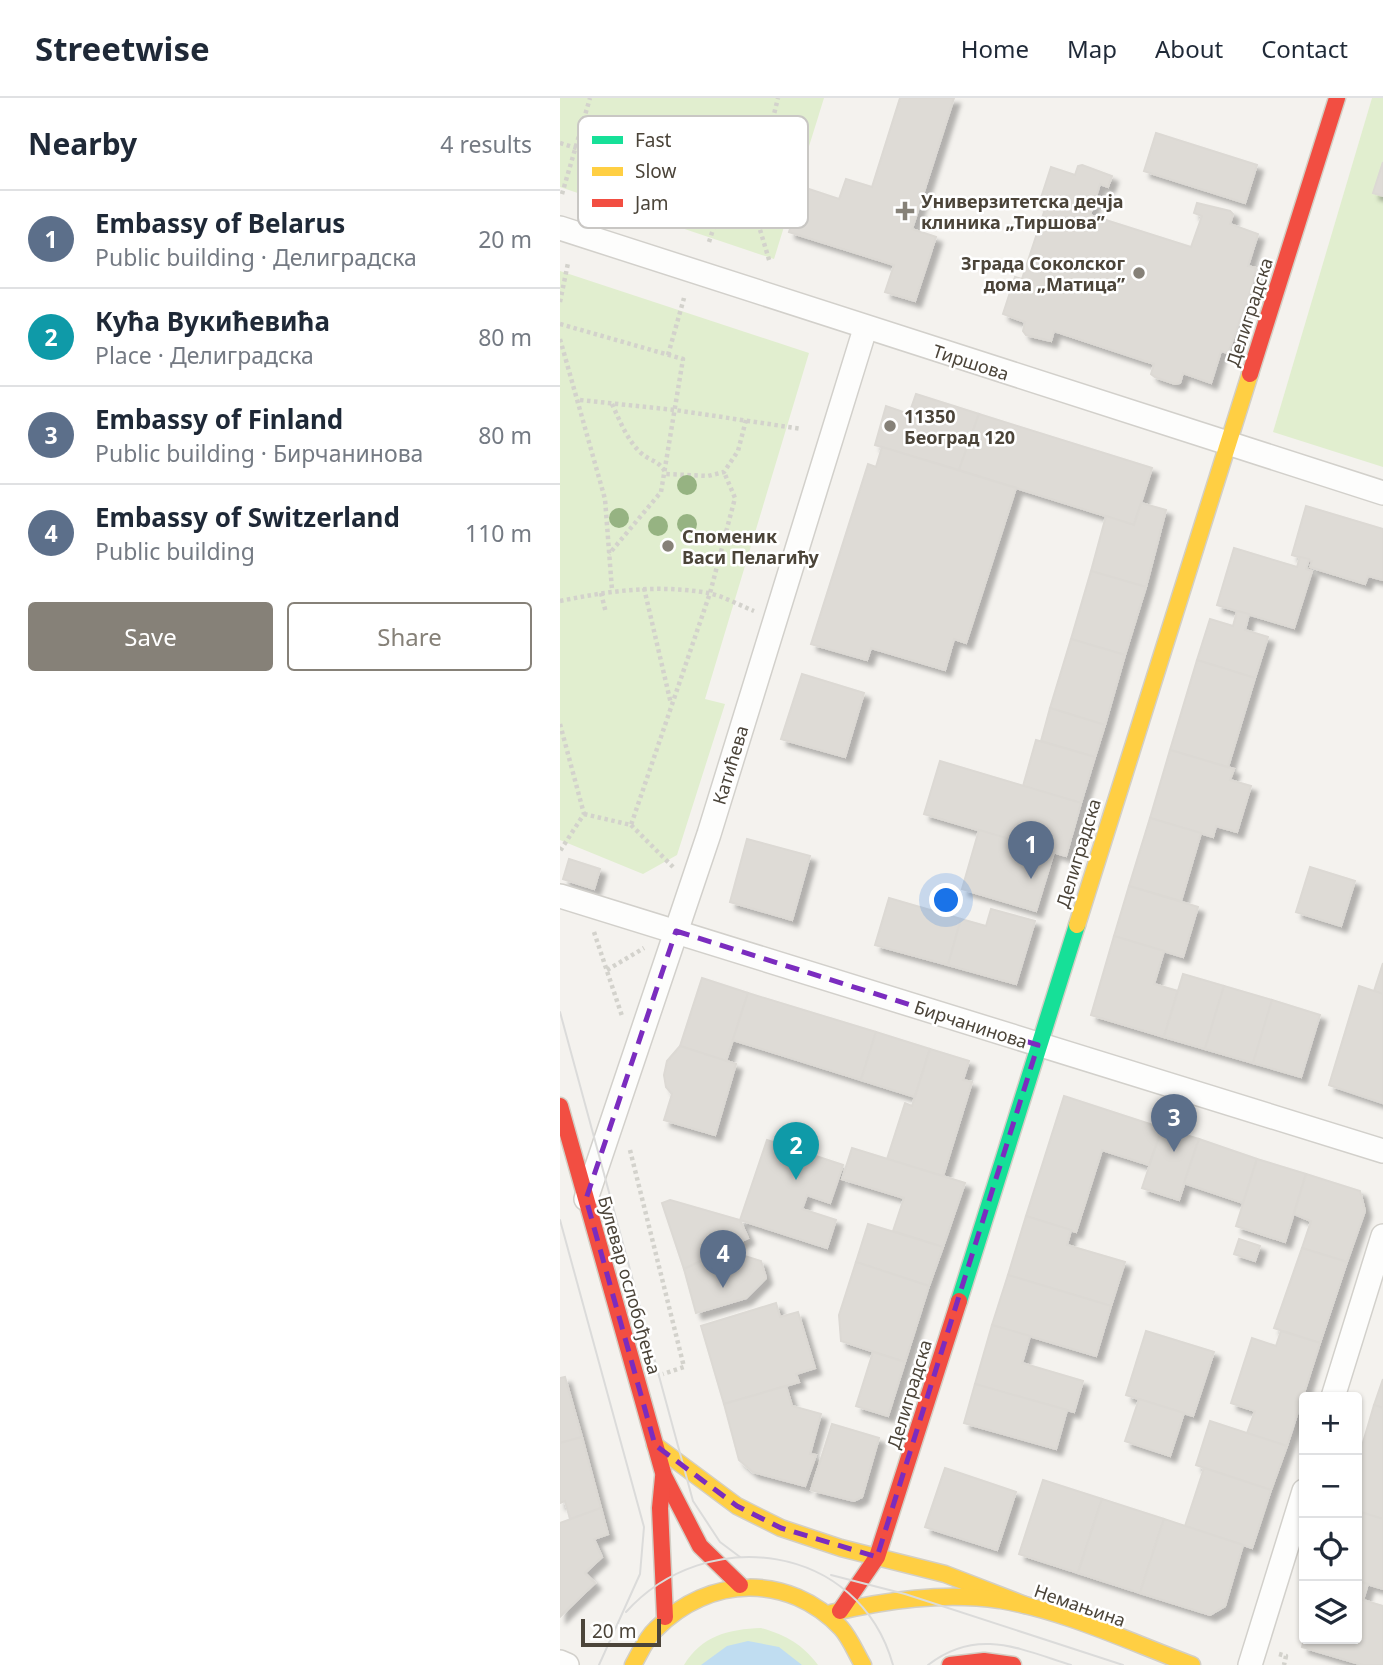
<!DOCTYPE html>
<meta charset="utf-8">
<style>
:root{--surface:#fff;--page:#f6f6f7;--text:#1f2937;--muted:#747a83;--line:#e0e1e3;--accent:#868178}
body{margin:0;font-family:"Noto Sans",sans-serif;background:var(--page);color:var(--text)}
.controls{position:absolute;right:21px;bottom:21px;display:grid;overflow:hidden;border-radius:7px;box-shadow:0 2px 5px #0004}
.controls button{width:63px;height:63px;display:grid;place-items:center;padding:0;border:0;border-bottom:2px solid var(--line);background:var(--surface);color:var(--text);font:35px sans-serif}
.scale{position:absolute;left:21px;bottom:18px;width:80px;box-sizing:border-box;padding-left:7px;border:4px solid #4b4439;border-top:0;font-size:19px;line-height:24px;white-space:nowrap;color:#4b4439;-webkit-text-stroke:5px #fff;paint-order:stroke}
.you{position:absolute;left:387px;top:803px;width:24px;height:24px;margin:-18px;border:5px solid #fff;border-radius:50%;background:#1a73e8;box-shadow:0 0 0 10px #1a73e833}
.badge{display:grid;place-items:center;width:46px;height:46px;border-radius:50%;background:var(--accent);color:#fff;font-size:23px;font-weight:700}
.pin{position:absolute;translate:-50% -58px;filter:drop-shadow(0 2px 4px #0008)}
.pin::after{content:'';position:absolute;top:37px;width:24px;height:21px;background:inherit;clip-path:polygon(0 0,100% 0,50% 100%)}
.list{margin:0;padding:0;list-style:none}
h2{display:flex;justify-content:space-between;align-items:center;height:91px;margin:0;padding:0 28px;font-size:30px}
h2 small{font-size:23px;font-weight:400;color:var(--muted)}
.list li{display:grid;grid-template-columns:46px 1fr auto;gap:21px;align-items:center;box-sizing:border-box;height:98px;padding:0 28px;border-top:2px solid var(--line)}
.list b{display:block;font-size:26px;white-space:nowrap}
.list p{margin:0;font-size:23px;white-space:nowrap;color:var(--muted)}
.list em{font-size:23px;font-style:normal;color:var(--muted)}
.actions{display:flex;gap:14px;padding:21px 28px}
.actions a{flex:1;padding:16px 0;border:2px solid var(--accent);border-radius:7px;text-align:center;font-size:24px;color:var(--accent)}
.actions .main{background:var(--accent);color:#fff}
.icon{flex:none;width:38px;height:38px;fill:none;stroke:currentColor;stroke-width:2;stroke-linecap:round;stroke-linejoin:round}
.map{position:relative;flex:none;width:823px;height:1567px;overflow:hidden}
header{display:flex;align-items:center;gap:42px;box-sizing:border-box;height:98px;padding:0 35px;background:var(--surface);border-bottom:2px solid var(--line)}
header strong{font-size:33px}
nav{display:flex;gap:38px;margin-inline-start:auto;font-size:24px}
main{display:flex}
aside{flex:1;background:var(--surface)}
.map>svg:first-child{display:block}
.green{fill:#e1eecf}
.water{fill:#c0ddf1}
.building{fill:#dedbd6;stroke:#dcd9d4;stroke-width:2;filter:url(#shadow)}
.lines{fill:none;stroke-linecap:round;stroke-linejoin:round}
.street-casing{stroke:#d2d0cb;stroke-width:26}
.fast-casing{stroke:#d3cfc5;stroke-width:19}
.slow-casing{stroke:#d3cfc5;stroke-width:19}
.jam-casing{stroke:#d3cfc5;stroke-width:19}
.path{stroke:#d3d2cc;stroke-width:4.5;stroke-dasharray:3.5 3.5;stroke-linecap:butt}
.street{stroke:#fdfdfc;stroke-width:23}
.fast{stroke:#16e098;stroke-width:16}
.slow{stroke:#ffcf43;stroke-width:16}
.jam{stroke:#f24e42;stroke-width:16}
.tram{stroke:#dbdbda;stroke-width:2}
.tree{fill:#96b382}
.marked{fill:none;stroke:#7b2cbf;stroke-width:5;stroke-dasharray:14 9;stroke-linejoin:round}
.poi-dot{fill:#868178;stroke:#fff;stroke-width:2.5}
.labels{text-anchor:middle;dominant-baseline:central;stroke-width:5;stroke-linejoin:round;paint-order:stroke}
.poi-label{font-size:18px;font-weight:bold;fill:#4b4439;stroke:#fff;text-anchor:start}
.street-label{font-size:18px;fill:#4b4439;stroke:#fff}
.key{fill:#fff;stroke:#c9c7c4;stroke-width:2}
.key-label{font-size:19px;fill:#4b4439}
</style>
<header>
<strong>Streetwise</strong>
<nav><a>Home</a><a>Map</a><a>About</a><a>Contact</a></nav>
</header>
<main>
<aside>
<h2>Nearby<small>4 results</small></h2>
<ul class="list">
<li><span class="badge" style="background:#5c6f8a">1</span><div><b>Embassy of Belarus</b><p>Public building · Делиградска</p></div><em>20 m</em></li>
<li><span class="badge" style="background:#0f9aa8">2</span><div><b>Кућа Вукићевића</b><p>Place · Делиградска</p></div><em>80 m</em></li>
<li><span class="badge" style="background:#5c6f8a">3</span><div><b>Embassy of Finland</b><p>Public building · Бирчанинова</p></div><em>80 m</em></li>
<li><span class="badge" style="background:#5c6f8a">4</span><div><b>Embassy of Switzerland</b><p>Public building</p></div><em>110 m</em></li>
</ul>
<div class="actions"><a class="main">Save</a><a>Share</a></div>
</aside>
<div class="map">
<svg width="823" height="1567" viewBox="0 0 823 1567">
<defs>
<filter id="shadow"><feDropShadow dx="6" dy="6" stdDeviation="2" flood-color="#0004"/></filter>
</defs>
<rect width="100%" height="100%" fill="#f4f2ee"/>
<g class="green">
<polygon points="0,0 264,0 214,161 0,89"/>
<polygon points="812,0 823,0 823,369 713,334"/>
<polygon points="0,173 249,255 145,601 165,606 117,757 83,776 0,742"/>
<path d="M201 1530C226 1537 242 1546 258 1567H124C141 1538 169 1531 201 1530Z"/>
</g>
<polygon class="water" points="188,1543 219,1549 242,1567 141,1567 167,1548"/>
<g class="building">
<polygon points="340,0 394,0 352,131 376,139 355,203 325,194 334,167 229,134 243,89 279,101 286,81 312,89"/>
<polygon points="596,35 697,67 685,105 584,73"/>
<polygon points="823,64 823,98 813,95"/>
<polygon points="522,67 552,78 548,89 540,86 530,117 631,149 642,118 634,115 637,105 670,113 673,116 670,126 698,136 688,168 696,170 689,197 668,255 661,253 651,285 623,275 620,285 615,286 595,279 591,276 594,266 494,233 491,243 466,237 463,233 465,224 443,216 455,179 462,181 486,108 479,106 491,69 515,77 518,68"/>
<polygon points="356,296 419,316 399,372 315,347 326,308 349,316"/>
<polygon points="419,316 592,370 574,427 399,372"/>
<polygon points="322,349 456,390 406,545 394,541 385,572 311,550 307,562 251,546 308,366 316,369"/>
<polygon points="581,405 606,412 586,489 531,473 546,418 574,427"/>
<polygon points="746,408 823,431 823,482 808,478 805,486 750,469 752,463 732,457"/>
<polygon points="674,450 737,469 740,459 749,461 746,471 752,473 734,530 657,507"/>
<polygon points="531,473 586,489 565,557 511,541"/>
<polygon points="677,513 689,516 685,532 708,539 695,580 637,562 650,521 673,528"/>
<polygon points="511,541 565,557 545,627 490,610"/>
<polygon points="637,562 695,580 668,669 610,652"/>
<polygon points="242,576 304,595 285,659 221,641"/>
<polygon points="490,610 545,627 535,659 481,643"/>
<polygon points="476,642 535,659 521,705 463,688"/>
<polygon points="610,652 674,671 670,682 691,688 677,734 656,728 653,739 590,720"/>
<polygon points="380,663 521,705 506,758 364,716"/>
<polygon points="590,720 641,735 621,803 569,788"/>
<polygon points="419,732 494,754 476,813 402,791"/>
<polygon points="187,741 250,758 232,822 170,804"/>
<polygon points="9,761 40,771 34,791 3,781"/>
<polygon points="750,769 795,783 781,828 736,814"/>
<polygon points="569,788 638,809 623,859 554,838"/>
<polygon points="329,800 401,821 388,867 315,847"/>
<polygon points="431,811 475,823 456,886 388,867 401,821 426,828"/>
<polygon points="554,838 604,853 594,886 618,893 604,939 531,917"/>
<polygon points="823,865 823,896 814,893"/>
<polygon points="623,876 664,888 645,951 604,939"/>
<polygon points="142,880 188,895 166,963 120,948"/>
<polygon points="664,888 712,902 693,965 645,951"/>
<polygon points="799,888 823,896 823,1005 769,987"/>
<polygon points="188,895 316,934 301,982 173,942"/>
<polygon points="712,902 760,917 741,979 693,965"/>
<polygon points="316,934 370,951 355,999 301,982"/>
<polygon points="120,948 176,966 155,1037 104,1022 112,996 106,989 104,977 107,963"/>
<polygon points="370,951 409,963 403,982 412,984 383,1078 327,1061 345,1005 352,1008"/>
<polygon points="504,998 602,1030 589,1067 542,1052 516,1134 466,1118"/>
<polygon points="602,1030 639,1041 619,1102 582,1090"/>
<polygon points="639,1041 697,1061 683,1105 624,1085"/>
<polygon points="207,1042 283,1067 270,1105 247,1097 242,1111 276,1122 267,1150 180,1122"/>
<polygon points="292,1050 405,1085 383,1149 333,1133 344,1100 282,1081"/>
<polygon points="697,1061 746,1076 725,1144 676,1128"/>
<polygon points="746,1076 800,1093 805,1113 787,1164 742,1150 751,1123 734,1116"/>
<polygon points="110,1102 180,1122 188,1140 124,1171 102,1105"/>
<polygon points="466,1118 511,1132 507,1147 565,1164 551,1208 448,1177"/>
<polygon points="308,1126 383,1149 369,1188 296,1164"/>
<polygon points="679,1141 700,1148 695,1163 674,1156"/>
<polygon points="742,1150 787,1164 760,1245 714,1230"/>
<polygon points="165,1152 201,1163 206,1180 186,1200 136,1215 124,1171"/>
<polygon points="296,1164 369,1188 345,1264 281,1243 279,1217"/>
<polygon points="448,1177 551,1208 536,1258 432,1227"/>
<polygon points="216,1205 220,1219 238,1214 255,1270 236,1276 239,1284 164,1306 141,1228"/>
<polygon points="432,1227 470,1238 462,1265 523,1283 514,1314 415,1286"/>
<polygon points="586,1233 654,1254 633,1318 566,1297"/>
<polygon points="721,1233 760,1245 727,1348 687,1335 695,1313 671,1305 692,1240 716,1248"/>
<polygon points="313,1254 345,1264 328,1318 296,1308"/>
<polygon points="5,1279 22,1339 0,1345 0,1280"/>
<polygon points="823,1281 823,1310 814,1307"/>
<polygon points="415,1286 507,1312 496,1351 404,1325"/>
<polygon points="226,1288 232,1308 261,1316 250,1356 256,1357 245,1388 193,1374 179,1362 164,1306"/>
<polygon points="579,1301 624,1315 610,1358 565,1343"/>
<polygon points="814,1307 823,1310 823,1421 797,1413 797,1365"/>
<polygon points="650,1323 727,1348 711,1392 636,1367"/>
<polygon points="272,1326 319,1340 302,1399 294,1403 251,1392"/>
<polygon points="22,1339 41,1410 10,1421 5,1403 0,1405 0,1345"/>
<polygon points="385,1370 456,1394 437,1452 365,1429"/>
<polygon points="644,1370 711,1392 692,1450 625,1428"/>
<polygon points="483,1382 542,1401 518,1475 459,1456"/>
<polygon points="542,1401 604,1421 580,1495 518,1475"/>
<polygon points="41,1410 48,1436 34,1441 42,1459 25,1475 35,1485 0,1519 0,1425"/>
<polygon points="797,1413 823,1421 823,1491 797,1483"/>
<polygon points="604,1421 683,1447 665,1508 650,1517 580,1495"/>
<polygon points="797,1483 808,1486 803,1502 823,1508 823,1567 803,1567 742,1549 744,1541 797,1541"/>
</g>
<g class="lines">
<defs>
<g id="street">
<polyline points="0,130 823,395"/>
<polyline points="0,798 823,1053"/>
<polyline points="26,1101 149,736 305,231"/>
<polyline points="773,1299 823,1138"/>
<polyline points="0,1564 7,1567"/>
<polyline points="690,1567 744,1393"/>
</g>
<polyline id="fast" points="399,1203 517,827"/>
<g id="slow">
<polyline points="517,827 690,276"/>
<polyline points="95,1347 177,1408 221,1430 281,1450 385,1476 465,1507"/>
<path d="M271 1515C327 1502 383 1494 440 1502 506 1513 570 1544 632 1567"/>
<path d="M73 1567C80 1555 86 1540 96 1531 149 1477 229 1475 281 1530 290 1540 296 1555 303 1567"/>
</g>
<g id="jam">
<polyline points="690,276 777,0"/>
<polyline points="0,1008 104,1378 140,1448 180,1487"/>
<polyline points="103,1379 100,1410 105,1519"/>
<polyline points="280,1513 317,1459 399,1203"/>
<polyline points="390,1567 424,1563 453,1567"/>
</g>
</defs>
<use href="#street" class="street-casing"/>
<use href="#fast" class="fast-casing"/>
<use href="#slow" class="slow-casing"/>
<use href="#jam" class="jam-casing"/>
<g class="path">
<polyline points="0,45 192,105 218,0"/>
<polyline points="2,96 30,0"/>
<polyline points="192,105 210,165"/>
<polyline points="149,144 164,97"/>
<polyline points="0,204 8,165"/>
<polyline points="0,226 123,261 101,394 49,456"/>
<polyline points="0,241 45,401 52,492"/>
<polyline points="108,257 124,200"/>
<polyline points="20,302 115,312 242,331"/>
<path d="M52 306C60 323 67 342 81 355 91 364 100 362 106 376L148 378 164 374 178 353 186 322"/>
<polyline points="84,490 111,606"/>
<polyline points="41,495 46,515"/>
<path d="M0 503C49 493 97 486 148 495 163 498 179 507 194 513"/>
<polyline points="0,626 24,716 0,753"/>
<polyline points="24,716 71,727 150,495 175,400 164,374"/>
<polyline points="71,727 113,769"/>
<polyline points="34,834 62,918"/>
<polyline points="47,872 84,850"/>
<polyline points="70,1052 124,1269 103,1276"/>
<polyline points="719,1556 726,1558 724,1567"/>
</g>
<use href="#street" class="street"/>
<use href="#fast" class="fast"/>
<use href="#slow" class="slow"/>
<use href="#jam" class="jam"/>
<g class="tram">
<polyline points="0,914 133,1403 160,1444 180,1459"/>
<polyline points="0,1122 84,1429 80,1476 39,1567"/>
<polyline points="271,1477 345,1496 563,1567"/>
<path d="M66 1514C146 1425 299 1445 333 1567"/>
<path d="M368 1567C417 1529 460 1551 511 1567"/>
</g>
</g>
<g class="tree">
<circle cx="127" cy="387" r="10"/>
<circle cx="59" cy="420" r="10"/>
<circle cx="127" cy="426" r="10"/>
<circle cx="98" cy="428" r="10"/>
</g>
<path class="marked" d="M116 833 478 947 317 1459 221 1430 177 1408 95 1347 26 1101Z"/>
<g class="poi-dot">
<path d="M341.5 102.5h7v7h7v7h-7v7h-7v-7h-7v-7h7z"/>
<circle cx="579" cy="175" r="7"/>
<circle cx="330" cy="328" r="7"/>
<circle cx="108" cy="448" r="7"/>
</g>
<g class="labels">
<g class="poi-label">
<text x="361" y="103">Универзитетска дечја<tspan x="361" dy="21">клиника „Тиршова”</tspan></text>
<text x="565" y="165" text-anchor="end">Зграда Соколског<tspan x="565" dy="21">дома „Матица”</tspan></text>
<text x="344" y="318">11350<tspan x="344" dy="21">Београд 120</tspan></text>
<text x="122" y="438">Споменик<tspan x="122" dy="21">Васи Пелагићу</tspan></text>
</g>
<g class="street-label">
<text transform="translate(689 214) rotate(-72)">Делиградска</text>
<text transform="translate(411 264) rotate(18)">Тиршова</text>
<text transform="translate(170 667) rotate(-73)">Катићева</text>
<text transform="translate(518 755) rotate(-73)">Делиградска</text>
<text transform="translate(411 926) rotate(18)">Бирчанинова</text>
<text transform="translate(70 1187) rotate(74)">Булевар ослобођења</text>
<text transform="translate(349 1296) rotate(-73)">Делиградска</text>
<text transform="translate(520 1507) rotate(19)">Немањина</text>
</g>
</g>
<rect x="18" y="18" width="230" height="112" rx="10" class="key"/>
<rect x="32" y="38" width="31" height="8" fill="#16e098"/>
<rect x="32" y="69" width="31" height="9" fill="#ffcf43"/>
<rect x="32" y="101" width="31" height="8" fill="#f24e42"/>
<g class="key-label">
<text x="75" y="49">Fast</text>
<text x="75" y="80">Slow</text>
<text x="75" y="112">Jam</text>
</g>
</svg>
<div class="controls">
<button>+</button>
<button>−</button>
<button><svg class="icon" aria-label="locate" viewBox="0 0 24 24"><circle cx="12" cy="12" r="6"/><path d="M12 2v4M12 18v4M2 12h4M18 12h4"/></svg></button>
<button><svg class="icon" aria-label="layers" viewBox="0 0 24 24"><path d="M12 4l9 5-9 5-9-5zM3 14l9 5 9-5"/></svg></button>
</div>
<div class="scale">20 m</div>
<div class="you"></div>
<div class="pin badge" style="left:471px;top:781px;background:#5c6f8a">1</div>
<div class="pin badge" style="left:236px;top:1082px;background:#0f9aa8">2</div>
<div class="pin badge" style="left:614px;top:1054px;background:#5c6f8a">3</div>
<div class="pin badge" style="left:163px;top:1190px;background:#5c6f8a">4</div>
</div>
</main>
